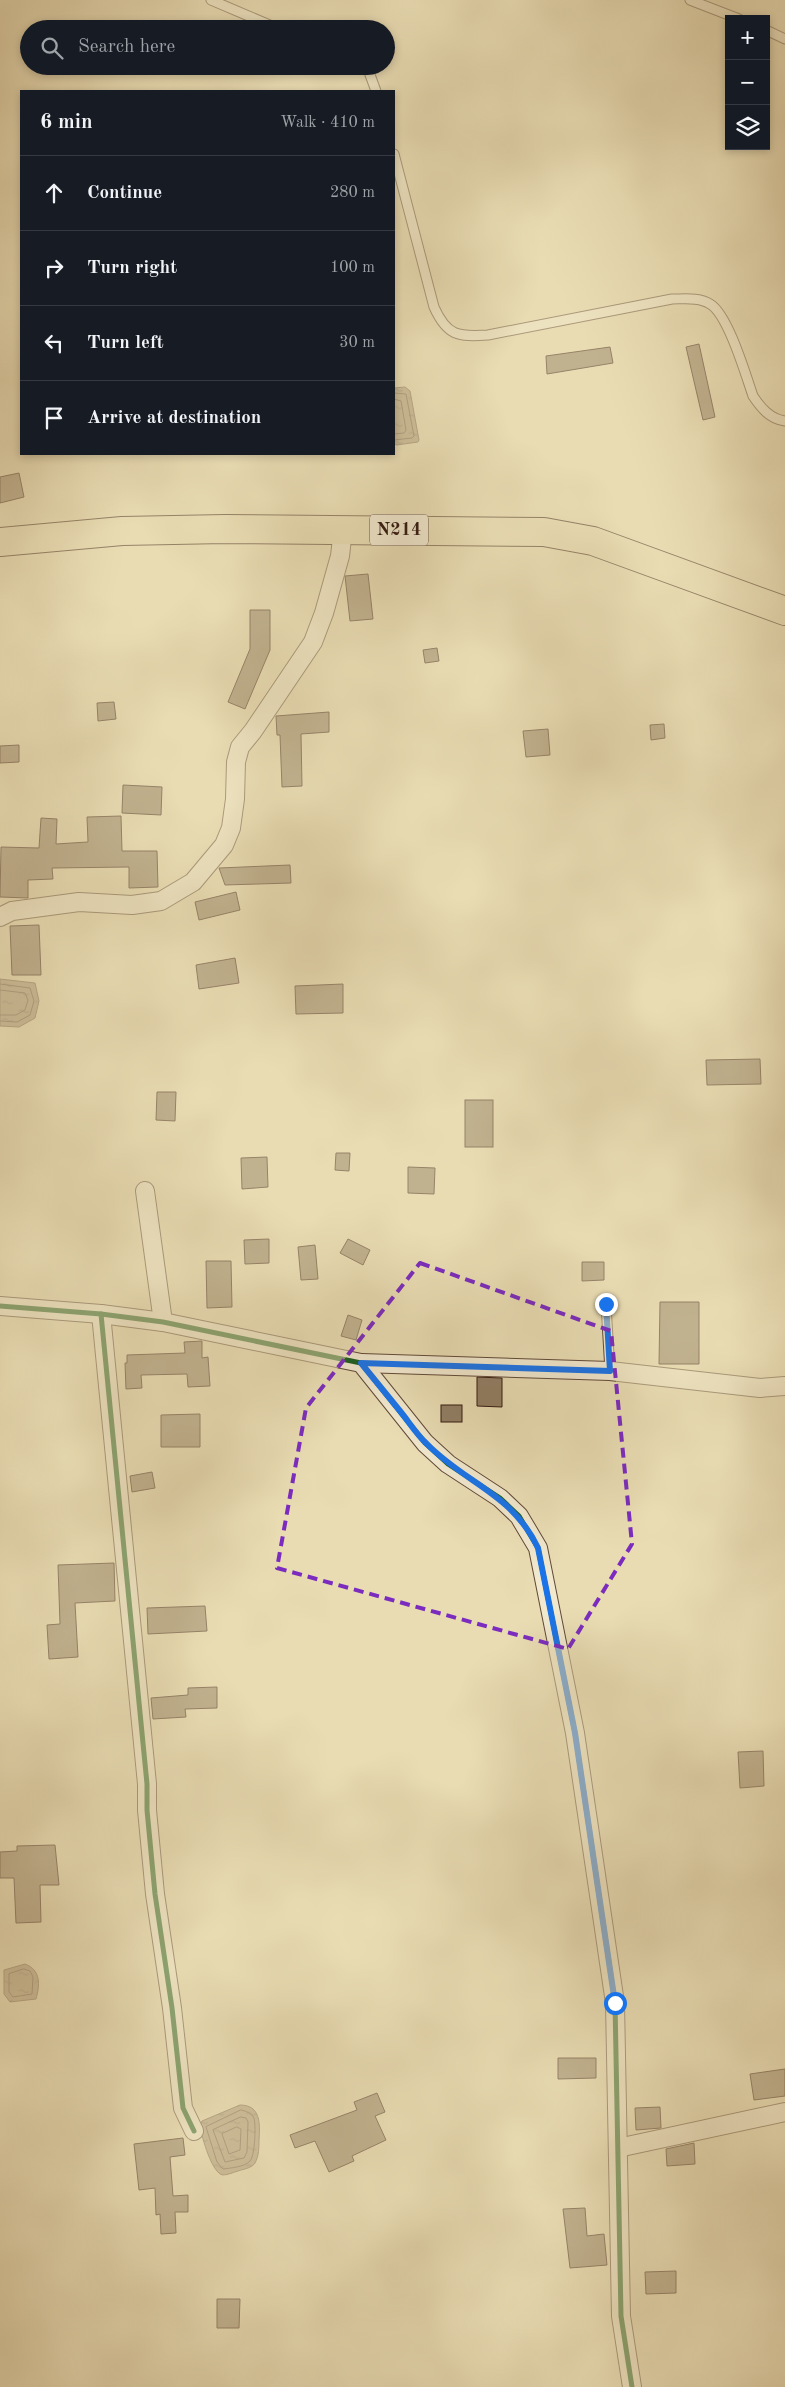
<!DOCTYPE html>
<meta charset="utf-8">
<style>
:root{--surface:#171b24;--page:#242831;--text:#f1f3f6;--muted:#9ea1a6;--line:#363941}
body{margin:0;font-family:"Old Standard TT",serif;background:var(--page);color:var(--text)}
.controls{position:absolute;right:15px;top:15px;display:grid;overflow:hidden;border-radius:0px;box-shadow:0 2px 8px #0003}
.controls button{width:45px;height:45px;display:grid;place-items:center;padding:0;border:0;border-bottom:1px solid var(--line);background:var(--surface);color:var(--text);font:25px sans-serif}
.stop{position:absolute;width:15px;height:15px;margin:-11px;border:4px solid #1a73e8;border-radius:50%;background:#fff}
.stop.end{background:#1a73e8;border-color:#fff;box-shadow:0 1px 5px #0008}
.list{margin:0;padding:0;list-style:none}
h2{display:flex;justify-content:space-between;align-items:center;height:65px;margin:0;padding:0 20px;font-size:21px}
h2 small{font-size:16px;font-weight:400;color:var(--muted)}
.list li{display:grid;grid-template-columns:32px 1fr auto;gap:15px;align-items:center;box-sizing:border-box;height:75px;padding:0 20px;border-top:1px solid var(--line)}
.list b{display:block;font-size:19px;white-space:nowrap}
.list em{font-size:16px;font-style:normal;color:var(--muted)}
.icon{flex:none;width:28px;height:28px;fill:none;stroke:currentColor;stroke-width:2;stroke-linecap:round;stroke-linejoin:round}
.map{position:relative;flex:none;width:785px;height:2387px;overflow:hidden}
.search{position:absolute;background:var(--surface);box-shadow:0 2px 8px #0003;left:20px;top:20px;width:375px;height:55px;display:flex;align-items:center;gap:12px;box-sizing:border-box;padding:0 18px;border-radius:28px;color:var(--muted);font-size:19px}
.panel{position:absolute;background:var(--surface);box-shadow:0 2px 8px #0003;left:20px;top:90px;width:375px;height:365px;border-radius:0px}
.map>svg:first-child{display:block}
.water{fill:url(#water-ripples);stroke:#7b6550}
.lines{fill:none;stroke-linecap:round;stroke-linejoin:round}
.shore{stroke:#6e5845;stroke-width:1}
.building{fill:#917e64;stroke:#32180f}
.lane-casing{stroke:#604938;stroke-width:11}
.street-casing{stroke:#604938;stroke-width:20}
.highway-casing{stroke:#32180f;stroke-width:30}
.lane{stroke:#f1e8ce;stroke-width:9}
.street{stroke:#f1e8ce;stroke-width:18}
.highway{stroke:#e9dcb3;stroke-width:28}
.cycleway-casing{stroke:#f1e8ce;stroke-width:8}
.cycleway{stroke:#1b5e20;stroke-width:5}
.route{stroke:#1a73e8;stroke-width:6}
.marked{fill:none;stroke:#7b2cbf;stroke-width:4;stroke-dasharray:10 6;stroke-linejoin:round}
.labels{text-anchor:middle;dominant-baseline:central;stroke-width:5;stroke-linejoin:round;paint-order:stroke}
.shield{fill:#f1e8ce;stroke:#6b5648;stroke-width:1}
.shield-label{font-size:18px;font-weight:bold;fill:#32180f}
</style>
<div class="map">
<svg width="785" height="2387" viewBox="0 0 785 2387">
<defs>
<pattern id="water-ripples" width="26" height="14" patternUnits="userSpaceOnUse" patternTransform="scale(1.25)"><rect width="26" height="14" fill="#ab997b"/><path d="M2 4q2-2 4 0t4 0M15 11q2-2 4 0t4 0" fill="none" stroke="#8c7c63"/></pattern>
</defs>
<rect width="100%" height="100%" fill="#e9dcb3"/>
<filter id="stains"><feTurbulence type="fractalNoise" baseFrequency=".004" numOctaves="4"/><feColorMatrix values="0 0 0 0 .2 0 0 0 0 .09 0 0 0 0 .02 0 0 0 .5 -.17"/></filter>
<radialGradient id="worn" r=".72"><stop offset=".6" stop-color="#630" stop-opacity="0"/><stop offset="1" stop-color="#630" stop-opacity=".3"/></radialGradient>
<g class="water">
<polygon points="405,387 410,391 419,440 418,442 397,445 394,444 394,388"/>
<polygon points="0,979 35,983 39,1001 35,1018 19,1027 0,1026"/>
<path d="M25 1964C41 1970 40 1985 36 1999L10 2002 4 1994V1970Z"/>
<path d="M240 2105C261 2105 260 2124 259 2140 259 2147 259 2156 255 2163 252 2168 244 2169 238 2171 234 2172 228 2175 223 2175 212 2174 202 2137 200 2127L202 2121Z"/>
</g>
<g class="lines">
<g class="shore">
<polyline points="394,393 406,394 414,436 412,438 394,440"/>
<polyline points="394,399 401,401 406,430 404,433 394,434"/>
<polyline points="0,984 30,988 34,1001 30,1015 17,1022 0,1021"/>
<polyline points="0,990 25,993 28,1000 25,1010 16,1015 0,1015"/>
<polygon points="24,1969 30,1971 33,1977 32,1994 13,1997 9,1992 9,1974"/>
<path d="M241 2110C246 2111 251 2113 254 2118 256 2125 255 2156 250 2161 245 2167 230 2168 223 2169L217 2162 206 2127Z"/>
<polygon points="241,2117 246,2118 248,2122 247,2152 244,2158 225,2162 213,2130"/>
<polygon points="237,2127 241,2129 240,2150 229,2154 222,2134"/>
</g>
</g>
<g class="building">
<polygon points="699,344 715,417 703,420 686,347"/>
<polygon points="610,347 613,363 547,374 546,356"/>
<polygon points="19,473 24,497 0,503 0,477"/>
<polygon points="368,574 373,619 350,621 345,576"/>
<polygon points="250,610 270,610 270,650 245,709 228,702 250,649"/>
<polygon points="437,648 439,661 425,663 423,650"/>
<polygon points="114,702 116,719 98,721 97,703"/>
<polygon points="329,712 329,732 301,734 302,786 282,787 280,735 277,735 276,716"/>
<polygon points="664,724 665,738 651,740 650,725"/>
<polygon points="548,729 550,755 526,757 523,731"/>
<polygon points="19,745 19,762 0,763 0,746"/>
<polygon points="123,785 162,787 161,815 122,813"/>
<polygon points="121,816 122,851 157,851 158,887 129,888 129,867 52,868 53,879 28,880 28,898 0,897 1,847 39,848 41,818 57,819 56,844 88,842 87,817"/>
<polygon points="290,865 291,883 225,885 219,868"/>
<polygon points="236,892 240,910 199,920 195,902"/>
<polygon points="39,925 41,975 12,975 10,926"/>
<polygon points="235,958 239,983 199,989 196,965"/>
<polygon points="343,984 343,1013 296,1014 295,986"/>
<polygon points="760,1059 761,1084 707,1085 706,1060"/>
<polygon points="157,1092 176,1092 175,1121 156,1120"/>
<rect x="465" y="1100" width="28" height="47"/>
<polygon points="336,1153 350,1153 349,1171 335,1170"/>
<polygon points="267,1157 268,1187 242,1189 241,1158"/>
<polygon points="408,1167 435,1168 434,1194 408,1193"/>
<polygon points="269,1239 269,1263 245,1264 244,1240"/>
<polygon points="348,1239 370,1250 363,1265 340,1253"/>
<polygon points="315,1245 318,1279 301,1280 298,1247"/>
<polygon points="206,1261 231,1261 232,1307 207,1308"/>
<polygon points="582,1262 604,1262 604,1280 582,1281"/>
<polygon points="660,1302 699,1302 699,1364 659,1364"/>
<polygon points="348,1315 362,1320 356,1340 341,1336"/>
<polygon points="202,1341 202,1358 208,1357 210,1386 188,1387 187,1374 141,1375 142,1388 126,1389 125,1363 127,1363 127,1355 185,1353 184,1342"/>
<polygon points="477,1377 502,1378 502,1407 477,1406"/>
<rect x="441" y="1405" width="21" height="17"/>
<polygon points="200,1414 200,1447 161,1447 161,1415"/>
<polygon points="152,1472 155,1488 132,1492 130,1476"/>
<polygon points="114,1563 115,1601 75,1603 78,1657 49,1659 47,1625 60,1624 58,1565"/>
<polygon points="205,1606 207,1631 148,1634 147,1608"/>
<polygon points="217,1687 217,1708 185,1709 186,1717 153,1719 151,1698 188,1695 188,1688"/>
<polygon points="763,1751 764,1786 740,1788 738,1752"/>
<polygon points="55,1845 59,1885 40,1885 41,1922 16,1923 14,1878 0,1878 0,1852 17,1851 17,1846"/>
<polygon points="558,2058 596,2058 596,2078 558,2079"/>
<polygon points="785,2069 785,2096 754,2100 750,2074"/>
<polygon points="377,2093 385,2112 375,2116 386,2140 352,2156 354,2161 329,2172 315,2141 295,2148 290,2135 357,2110 354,2102"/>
<polygon points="660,2107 661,2128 636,2130 635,2108"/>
<polygon points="183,2138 185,2155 170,2157 173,2196 188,2195 188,2212 175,2212 176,2233 161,2234 160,2214 156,2215 155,2188 139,2190 134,2144"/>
<polygon points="694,2143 695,2164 667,2166 666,2149"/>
<polygon points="585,2208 587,2236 604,2234 607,2265 570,2268 563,2209"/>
<polygon points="676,2271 676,2293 646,2294 645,2272"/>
<polygon points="217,2299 240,2299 239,2328 217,2328"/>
</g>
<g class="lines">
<defs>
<g id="lane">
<polyline points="211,0 279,29"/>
<polyline points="690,0 739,19"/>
<polyline points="766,30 785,39"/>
<polyline points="363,66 369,72 376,91"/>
<path d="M394 154 434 307C447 336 458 337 488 335L672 299C684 299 700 297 710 304 728 314 746 376 753 396 761 408 770 419 785 421"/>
<polyline points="606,1305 610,1371"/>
</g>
<g id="street">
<polyline points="0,917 12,911 79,902 132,905 161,901 193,882 224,845 231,828 235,799 236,762 240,747 253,731 313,642 324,613 340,556 343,529"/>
<polyline points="145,1191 163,1322"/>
<polyline points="0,1306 101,1314 163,1322 361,1363 425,1443 448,1464 500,1498 519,1516 538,1548 575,1733 615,2003 621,2316 632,2387"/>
<polyline points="101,1314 147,1784 147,1810 155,1894 172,2008 183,2108 194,2131"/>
<polyline points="361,1363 610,1371 760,1388 785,1386"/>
<polyline points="618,2148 785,2112"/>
</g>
<polyline id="highway" points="0,542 122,531 225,529 544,532 593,541 785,611"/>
</defs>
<use href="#lane" class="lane-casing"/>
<use href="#street" class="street-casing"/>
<use href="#highway" class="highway-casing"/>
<use href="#lane" class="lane"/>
<use href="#street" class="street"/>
<use href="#highway" class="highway"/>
<defs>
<g id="cycleway">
<polyline points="0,1306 101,1314 163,1322 361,1363 425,1443 448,1464 500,1498 519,1516 538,1548 575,1733 615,2003 621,2316 632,2387"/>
<polyline points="101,1314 147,1784 147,1810 155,1894 172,2008 183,2108 194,2131"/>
</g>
</defs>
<use href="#cycleway" class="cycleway-casing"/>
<use href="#cycleway" class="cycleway"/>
</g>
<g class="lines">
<path class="route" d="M606 1304 610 1371 361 1363C374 1379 387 1395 400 1411 409 1422 417 1435 427 1444 466 1484 512 1493 538 1548L575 1733 615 2003"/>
</g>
<path d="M0 0H785V2387H0ZM420 1263 611 1331 632 1544 568 1649 277 1568 306 1408Z" fill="#e9dcb3" fill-opacity=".55" fill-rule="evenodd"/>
<path class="marked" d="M420 1263 611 1331 632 1544 568 1649 277 1568 306 1408Z"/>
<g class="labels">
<rect class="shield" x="370" y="514.5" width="58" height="31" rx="4"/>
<g class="shield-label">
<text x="399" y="530">N214</text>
</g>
</g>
<rect width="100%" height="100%" filter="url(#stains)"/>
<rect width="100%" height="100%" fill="url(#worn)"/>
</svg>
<div class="controls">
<button>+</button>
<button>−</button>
<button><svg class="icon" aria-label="layers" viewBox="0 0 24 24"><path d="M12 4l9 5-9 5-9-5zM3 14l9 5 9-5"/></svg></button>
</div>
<div class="stop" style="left:615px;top:2003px"></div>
<div class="stop end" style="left:606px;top:1304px"></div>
<div class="search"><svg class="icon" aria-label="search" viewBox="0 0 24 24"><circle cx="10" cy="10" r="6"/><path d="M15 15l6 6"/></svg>Search here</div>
<section class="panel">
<h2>6 min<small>Walk · 410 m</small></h2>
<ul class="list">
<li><svg class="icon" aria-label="ahead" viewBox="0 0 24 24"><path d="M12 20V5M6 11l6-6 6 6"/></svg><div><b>Continue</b></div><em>280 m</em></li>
<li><svg class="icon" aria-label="right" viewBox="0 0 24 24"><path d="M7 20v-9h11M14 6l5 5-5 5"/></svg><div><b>Turn right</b></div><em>100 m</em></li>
<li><svg class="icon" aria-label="left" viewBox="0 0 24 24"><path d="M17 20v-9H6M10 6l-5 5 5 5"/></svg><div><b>Turn left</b></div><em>30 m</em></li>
<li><svg class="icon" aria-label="arrive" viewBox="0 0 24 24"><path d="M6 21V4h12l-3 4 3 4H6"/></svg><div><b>Arrive at destination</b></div></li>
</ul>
</section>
</div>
